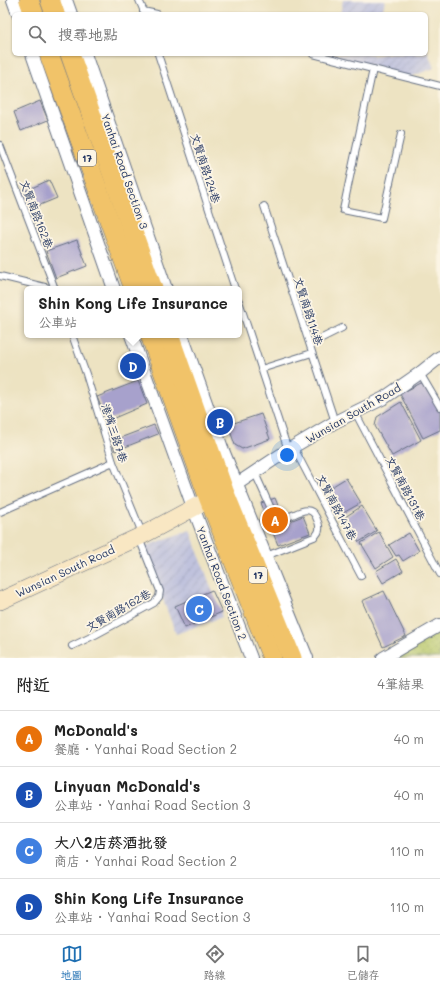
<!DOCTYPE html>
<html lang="zh-TW">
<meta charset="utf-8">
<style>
:root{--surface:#fff;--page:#f6f6f6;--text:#222;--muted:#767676;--line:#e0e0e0;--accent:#1f6fb2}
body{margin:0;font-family:Mali,"LXGW WenKai TC",sans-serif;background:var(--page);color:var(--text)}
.you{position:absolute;left:287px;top:455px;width:14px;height:14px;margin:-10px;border:3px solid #fff;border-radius:50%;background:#1a73e8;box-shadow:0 0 0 6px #1a73e833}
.badge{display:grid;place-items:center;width:26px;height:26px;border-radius:50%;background:var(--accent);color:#fff;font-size:13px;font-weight:700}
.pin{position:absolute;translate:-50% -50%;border:2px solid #fff;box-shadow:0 1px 4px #0006}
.popup{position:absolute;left:24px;top:286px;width:218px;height:52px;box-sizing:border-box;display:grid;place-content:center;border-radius:6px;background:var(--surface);filter:drop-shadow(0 1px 3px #0005);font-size:13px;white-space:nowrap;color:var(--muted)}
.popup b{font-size:15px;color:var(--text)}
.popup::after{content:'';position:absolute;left:50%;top:100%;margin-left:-8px;border:8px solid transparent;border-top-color:var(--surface)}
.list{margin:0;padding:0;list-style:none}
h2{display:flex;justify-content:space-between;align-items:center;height:52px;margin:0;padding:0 16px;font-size:17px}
h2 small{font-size:13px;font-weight:400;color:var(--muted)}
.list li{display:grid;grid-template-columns:26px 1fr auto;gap:12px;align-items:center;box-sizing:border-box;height:56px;padding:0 16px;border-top:1px solid var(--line)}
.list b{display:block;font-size:15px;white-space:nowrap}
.list p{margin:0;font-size:13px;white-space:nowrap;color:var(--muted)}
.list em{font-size:13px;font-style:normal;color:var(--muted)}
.icon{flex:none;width:22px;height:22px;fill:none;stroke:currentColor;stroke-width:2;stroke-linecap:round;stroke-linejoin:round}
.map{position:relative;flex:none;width:440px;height:658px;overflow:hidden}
.search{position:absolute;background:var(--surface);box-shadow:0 1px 3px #0004;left:12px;right:12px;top:12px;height:44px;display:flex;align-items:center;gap:10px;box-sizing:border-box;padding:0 14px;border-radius:6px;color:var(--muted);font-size:15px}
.sheet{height:276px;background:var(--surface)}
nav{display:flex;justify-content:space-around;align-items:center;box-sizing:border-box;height:56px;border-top:1px solid var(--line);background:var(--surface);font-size:11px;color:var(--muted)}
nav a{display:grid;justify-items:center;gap:2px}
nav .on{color:var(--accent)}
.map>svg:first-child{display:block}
.industrial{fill:url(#industrial-furrows)}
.park{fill:url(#park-dots);stroke:#697b64}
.building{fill:#a7a1cc}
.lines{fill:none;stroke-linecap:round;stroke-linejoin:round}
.lane-casing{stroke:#646e81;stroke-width:8}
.street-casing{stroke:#646e81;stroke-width:14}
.secondary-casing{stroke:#646e81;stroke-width:18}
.primary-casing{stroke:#646e81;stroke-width:20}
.lane{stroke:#fff;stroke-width:6}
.street{stroke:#fff;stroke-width:12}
.secondary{stroke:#f9e7c3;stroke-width:17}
.primary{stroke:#f1c369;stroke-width:19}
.labels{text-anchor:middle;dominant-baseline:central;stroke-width:3.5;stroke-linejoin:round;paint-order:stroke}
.shield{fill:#fcf5e5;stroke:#5e6a86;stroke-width:1}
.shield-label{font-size:10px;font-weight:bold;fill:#1b2f5e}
.street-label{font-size:11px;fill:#1b2f5e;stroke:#fcf5e5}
</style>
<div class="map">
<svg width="440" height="658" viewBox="0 0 440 658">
<defs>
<pattern id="industrial-furrows" width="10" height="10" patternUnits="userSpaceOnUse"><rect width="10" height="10" fill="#c0c2dd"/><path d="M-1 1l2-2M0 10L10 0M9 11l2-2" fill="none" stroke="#a4a7c0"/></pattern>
<pattern id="park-dots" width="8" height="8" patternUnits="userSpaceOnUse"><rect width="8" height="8" fill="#b7c76a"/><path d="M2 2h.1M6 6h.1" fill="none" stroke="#9dab5e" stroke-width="1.8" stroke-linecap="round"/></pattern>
</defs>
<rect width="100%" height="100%" fill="#fcf5e5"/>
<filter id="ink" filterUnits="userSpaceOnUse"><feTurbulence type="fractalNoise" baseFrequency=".025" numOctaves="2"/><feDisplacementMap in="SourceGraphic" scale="8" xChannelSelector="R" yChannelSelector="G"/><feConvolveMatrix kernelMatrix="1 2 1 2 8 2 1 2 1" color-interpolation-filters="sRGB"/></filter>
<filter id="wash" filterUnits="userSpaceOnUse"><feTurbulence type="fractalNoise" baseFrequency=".012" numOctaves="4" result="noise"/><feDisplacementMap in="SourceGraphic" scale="16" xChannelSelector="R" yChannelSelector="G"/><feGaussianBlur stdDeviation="0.9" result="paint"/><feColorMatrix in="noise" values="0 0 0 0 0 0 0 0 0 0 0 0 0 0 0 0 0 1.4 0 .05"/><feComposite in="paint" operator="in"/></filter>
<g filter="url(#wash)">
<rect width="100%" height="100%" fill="#ede3c2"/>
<g class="industrial">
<polygon points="343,0 385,0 382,14 340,14"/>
<polygon points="426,47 434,68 405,79 371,65 331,56 331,54 373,54 373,56 383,54 426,54"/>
<polygon points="190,530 222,617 176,634 143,547"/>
</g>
<polygon class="park" points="440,631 440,658 392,658"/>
<g id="blocks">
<g class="building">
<polygon points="40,101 48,120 21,131 14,112"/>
<polygon points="49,180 57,198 28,210 21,193"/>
<polygon points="77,240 87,266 56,278 46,251"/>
<polygon points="138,381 147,404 107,421 97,397"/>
<polygon points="421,383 426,384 440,411 440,430 423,438 400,394"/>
<polygon points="401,402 421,440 392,456 375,426 377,417"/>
<polygon points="261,414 270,439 242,449 235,445 228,425"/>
<polygon points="154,425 158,434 115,451 112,441"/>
<polygon points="346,478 361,503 343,513 328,489"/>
<polygon points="275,498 285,523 303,516 310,533 278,545 261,503"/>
<polygon points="362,506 377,531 359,542 345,517"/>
<polygon points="379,532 393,557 376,568 361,543"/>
<polygon points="409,533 419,551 403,561 399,555 396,556 389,545"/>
<polygon points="396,559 403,571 383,583 376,571"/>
<polygon points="212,590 222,612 185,628 175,606"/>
<polygon points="384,591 406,636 383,647 362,601"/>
</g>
</g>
</g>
<g filter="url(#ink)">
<use href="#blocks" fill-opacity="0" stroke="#646e81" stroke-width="1"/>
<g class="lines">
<defs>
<g id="lane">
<polyline points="139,0 145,14"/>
<polyline points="143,11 157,14"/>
<polyline points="158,54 235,289"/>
<polyline points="313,54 440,86"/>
<polyline points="373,69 343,210 382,218 401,134"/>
<polyline points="0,145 55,289"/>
<polyline points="264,206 335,422"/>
<polyline points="0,276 53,289"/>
<polyline points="239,301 288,450"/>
<polyline points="72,335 86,374 113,462 142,533"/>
<polyline points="310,344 342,328"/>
<polyline points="261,369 312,353"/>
<polyline points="420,373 440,407"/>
<polyline points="355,412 440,574"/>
<polyline points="294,448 361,576"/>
<path d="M255 473 273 513C284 530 306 497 316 517 317 520 319 523 319 526 320 531 318 534 314 537L266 556"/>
<polyline points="0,512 113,462"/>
<polyline points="72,646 95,635 154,603 159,597 160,591 139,538"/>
</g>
<g id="street">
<polyline points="13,0 18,14"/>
<polyline points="66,0 71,14"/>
<polyline points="32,54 114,289"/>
<polyline points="85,54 166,289"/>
<polyline points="131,335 193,507 251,658"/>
<polyline points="182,335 222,448 307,658"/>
<polyline points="231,488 288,450 335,422 384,398 420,373 440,357"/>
<polyline points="383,658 440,625"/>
</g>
<polyline id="secondary" points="0,601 143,535 221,493"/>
<g id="primary">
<polyline points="29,0 34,14"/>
<polyline points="50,0 55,14"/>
<polyline points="49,54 134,289"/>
<polyline points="70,54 153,289"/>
<polyline points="150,335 209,499 272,658"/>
<polyline points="169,335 224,491 292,658"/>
</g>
</defs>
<use href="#lane" class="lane-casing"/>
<use href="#street" class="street-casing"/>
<use href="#secondary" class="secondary-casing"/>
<use href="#primary" class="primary-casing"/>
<use href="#lane" class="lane"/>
<use href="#street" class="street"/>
<use href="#secondary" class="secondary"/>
<use href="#primary" class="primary"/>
</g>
</g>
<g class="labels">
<g class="shield">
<rect x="78" y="150" width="18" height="16" rx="3"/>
<rect x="249" y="567" width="18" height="16" rx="3"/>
</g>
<g class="shield-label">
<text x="87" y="158">17</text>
<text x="258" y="575">17</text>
</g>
<g class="street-label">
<text transform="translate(206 168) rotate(72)">文賢南路124巷</text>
<text transform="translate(125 171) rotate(71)">Yanhai Road Section 3</text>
<text transform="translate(37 214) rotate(69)">文賢南路162巷</text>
<text transform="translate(309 311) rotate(72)">文賢南路114巷</text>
<text transform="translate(353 413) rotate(-30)">Wunsian South Road</text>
<text transform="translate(115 433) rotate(72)">港嘴三路7巷</text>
<text transform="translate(406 488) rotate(62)">文賢南路131巷</text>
<text transform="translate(337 507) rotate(62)">文賢南路147巷</text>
<text transform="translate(65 571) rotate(-25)">Wunsian South Road</text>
<text transform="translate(222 583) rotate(69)">Yanhai Road Section 2</text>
<text transform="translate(118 610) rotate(-30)">文賢南路162巷</text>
</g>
</g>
</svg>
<div class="you"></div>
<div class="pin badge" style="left:275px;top:520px;background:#e8710a">A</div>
<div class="pin badge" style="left:220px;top:422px;background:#1a4fb4">B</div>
<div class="pin badge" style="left:199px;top:609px;background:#3f7fe0">C</div>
<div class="pin badge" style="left:133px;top:366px;background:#1a4fb4">D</div>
<div class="popup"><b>Shin Kong Life Insurance</b>公車站</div>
<div class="search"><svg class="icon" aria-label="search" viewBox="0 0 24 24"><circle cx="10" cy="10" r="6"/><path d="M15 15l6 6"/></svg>搜尋地點</div>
</div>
<section class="sheet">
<h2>附近<small>4筆結果</small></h2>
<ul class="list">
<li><span class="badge" style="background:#e8710a">A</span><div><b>McDonald's</b><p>餐廳 · Yanhai Road Section 2</p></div><em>40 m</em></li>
<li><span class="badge" style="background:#1a4fb4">B</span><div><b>Linyuan McDonald's</b><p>公車站 · Yanhai Road Section 3</p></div><em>40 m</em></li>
<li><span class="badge" style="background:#3f7fe0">C</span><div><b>大八2店菸酒批發</b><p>商店 · Yanhai Road Section 2</p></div><em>110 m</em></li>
<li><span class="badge" style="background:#1a4fb4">D</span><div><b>Shin Kong Life Insurance</b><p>公車站 · Yanhai Road Section 3</p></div><em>110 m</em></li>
</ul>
</section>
<nav>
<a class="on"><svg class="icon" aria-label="map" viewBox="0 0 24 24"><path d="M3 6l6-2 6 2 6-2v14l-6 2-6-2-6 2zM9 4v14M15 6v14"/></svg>地圖</a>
<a><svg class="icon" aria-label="directions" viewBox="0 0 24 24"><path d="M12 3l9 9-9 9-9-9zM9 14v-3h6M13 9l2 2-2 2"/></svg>路線</a>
<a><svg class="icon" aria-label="saved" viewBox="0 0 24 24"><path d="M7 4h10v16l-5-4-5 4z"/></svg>已儲存</a>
</nav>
